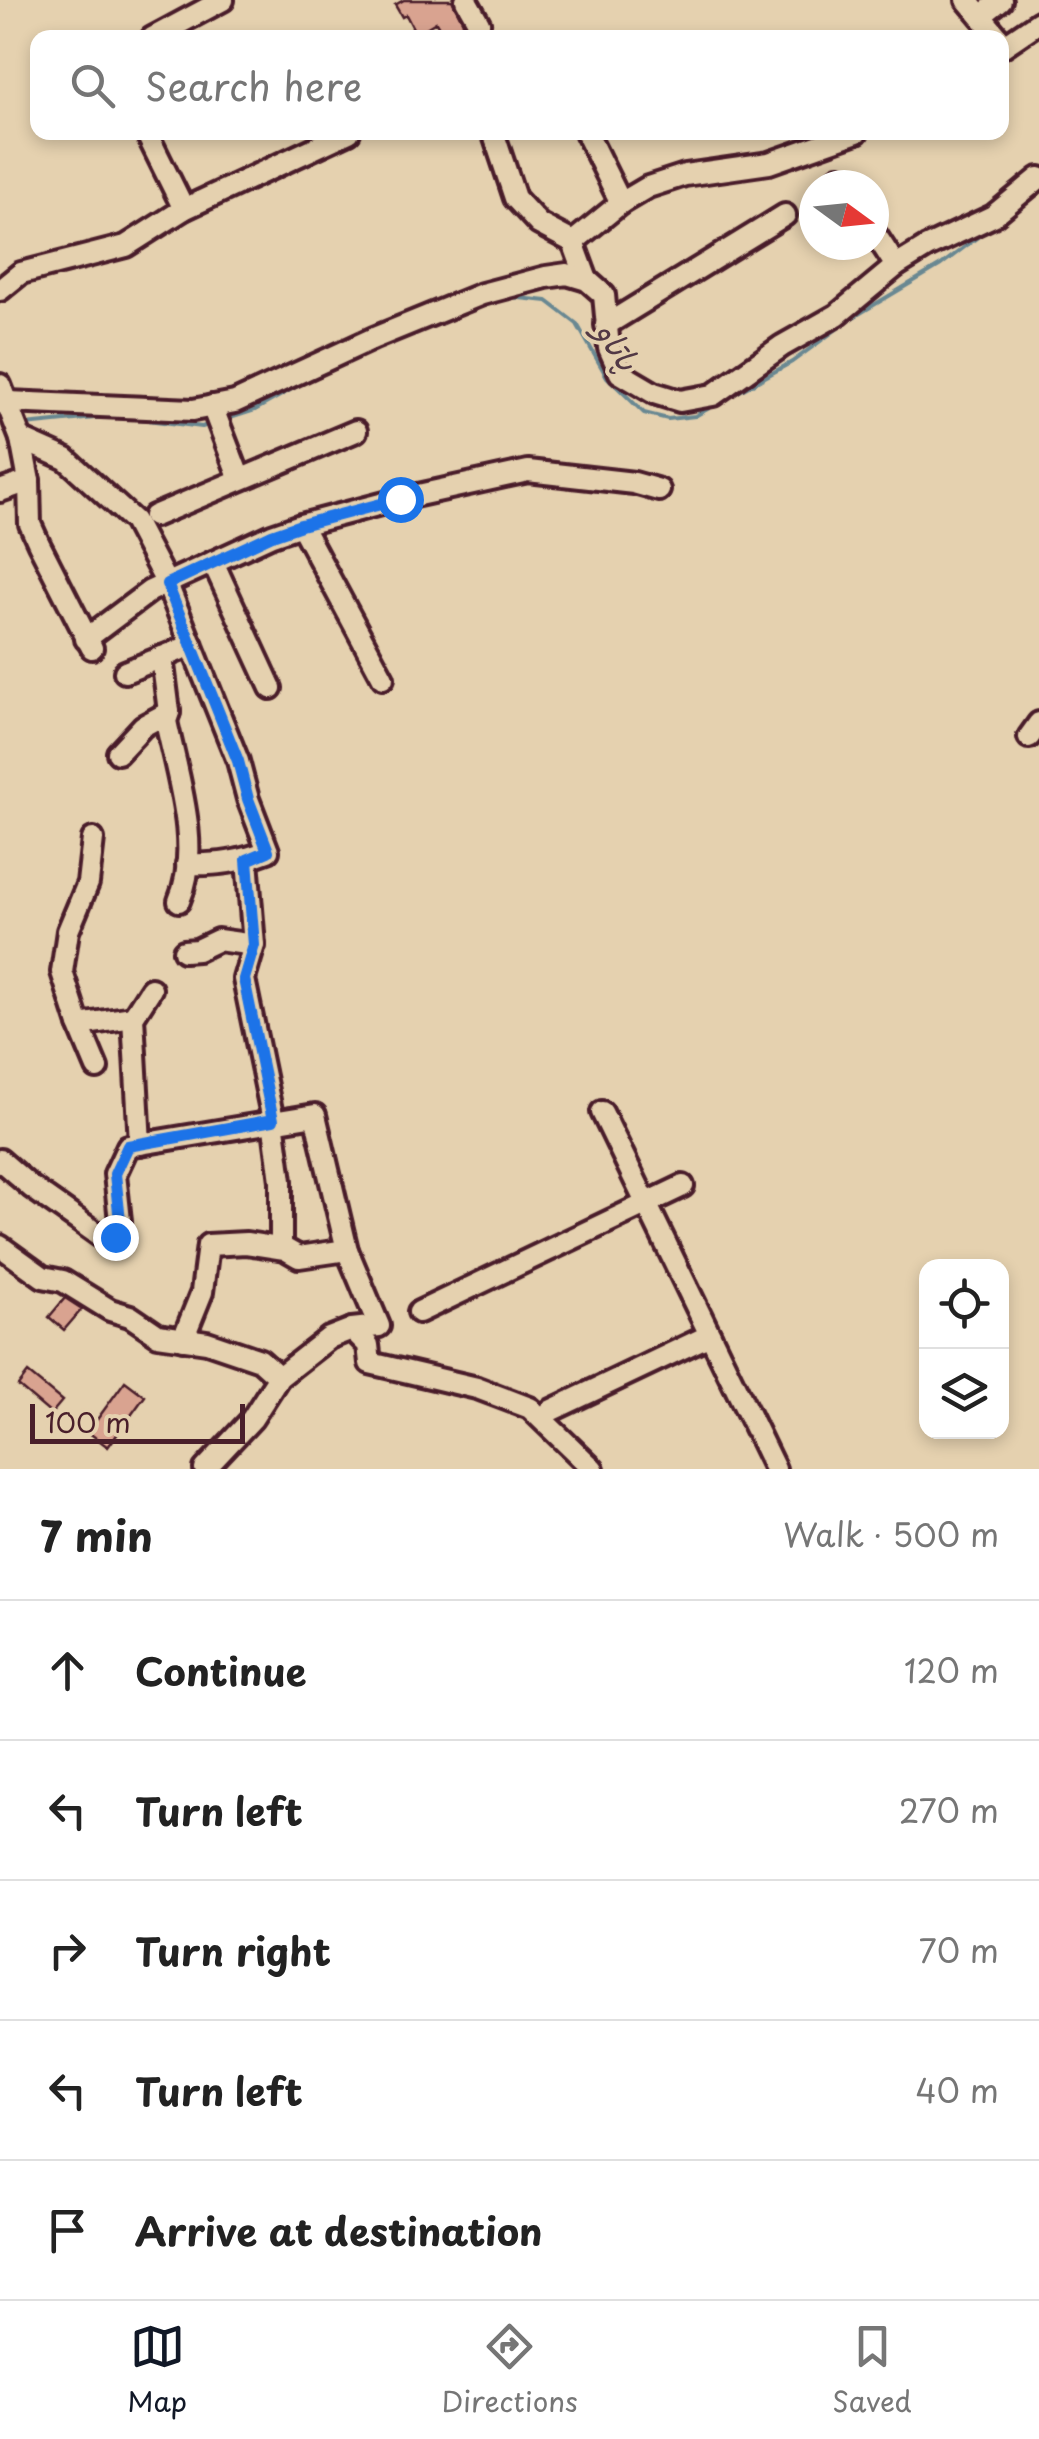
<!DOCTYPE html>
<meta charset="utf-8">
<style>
:root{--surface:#fff;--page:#f2f2f2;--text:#222;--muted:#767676;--line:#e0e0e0;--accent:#111827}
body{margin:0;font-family:"Playpen Sans","Playpen Sans Arabic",sans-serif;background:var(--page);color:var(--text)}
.controls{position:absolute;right:30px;bottom:30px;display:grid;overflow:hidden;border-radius:20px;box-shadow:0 5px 15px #0003}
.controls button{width:90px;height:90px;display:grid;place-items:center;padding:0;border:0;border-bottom:2px solid var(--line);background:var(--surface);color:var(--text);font:50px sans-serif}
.compass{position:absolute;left:799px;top:170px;width:90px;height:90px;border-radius:50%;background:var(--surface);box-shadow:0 5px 15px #0003;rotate:105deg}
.scale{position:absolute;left:30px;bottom:25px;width:215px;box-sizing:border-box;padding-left:10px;border:5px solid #4a1f2b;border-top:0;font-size:28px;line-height:35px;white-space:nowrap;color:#4a1f2b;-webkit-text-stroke:8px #e5d1af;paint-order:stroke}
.stop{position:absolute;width:30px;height:30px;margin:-22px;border:8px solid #1a73e8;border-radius:50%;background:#fff}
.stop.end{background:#1a73e8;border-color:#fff;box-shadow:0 2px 10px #0008}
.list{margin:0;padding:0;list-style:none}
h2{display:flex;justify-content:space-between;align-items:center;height:130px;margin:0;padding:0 40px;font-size:42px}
h2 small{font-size:32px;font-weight:400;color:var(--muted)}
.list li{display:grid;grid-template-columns:65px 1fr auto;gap:30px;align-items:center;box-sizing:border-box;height:140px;padding:0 40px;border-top:2px solid var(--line)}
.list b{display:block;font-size:38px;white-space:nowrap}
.list em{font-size:32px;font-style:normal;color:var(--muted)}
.icon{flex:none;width:55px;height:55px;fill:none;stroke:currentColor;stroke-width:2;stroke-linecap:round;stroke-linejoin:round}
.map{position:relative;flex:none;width:1039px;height:1469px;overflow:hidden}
.search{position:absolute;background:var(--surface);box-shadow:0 5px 15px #0003;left:30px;right:30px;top:30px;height:110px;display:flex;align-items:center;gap:25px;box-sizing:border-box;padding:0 35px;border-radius:20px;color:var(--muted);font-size:38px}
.sheet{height:830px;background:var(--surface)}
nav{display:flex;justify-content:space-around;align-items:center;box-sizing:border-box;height:140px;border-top:2px solid var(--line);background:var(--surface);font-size:28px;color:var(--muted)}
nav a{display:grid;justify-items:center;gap:5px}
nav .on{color:var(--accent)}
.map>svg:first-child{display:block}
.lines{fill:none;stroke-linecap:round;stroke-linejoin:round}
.stream{stroke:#698892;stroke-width:4}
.building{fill:#d9a390;stroke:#4a1f2b;stroke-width:2.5}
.minor-casing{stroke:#4a1f2b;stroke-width:28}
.minor{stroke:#e5d1af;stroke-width:20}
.route{stroke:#1a73e8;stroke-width:12}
.labels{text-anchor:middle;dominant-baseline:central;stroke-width:8;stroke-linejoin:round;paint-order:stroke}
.water-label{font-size:32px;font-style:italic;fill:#523945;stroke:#e5d1af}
</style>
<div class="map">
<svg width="1039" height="1469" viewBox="0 0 1039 1469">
<rect width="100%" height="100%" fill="#e5d1af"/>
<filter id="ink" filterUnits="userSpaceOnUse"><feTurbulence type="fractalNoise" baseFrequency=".01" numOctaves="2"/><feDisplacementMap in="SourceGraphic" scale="20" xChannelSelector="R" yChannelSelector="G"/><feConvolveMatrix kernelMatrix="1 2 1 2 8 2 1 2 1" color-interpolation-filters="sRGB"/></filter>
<g filter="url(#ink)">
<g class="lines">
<g class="stream">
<polyline points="459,314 510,297 547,301 577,324 607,377 644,413 668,419 695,416 792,362 852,318 941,265 987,230"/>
<polyline points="124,417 202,427 213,423"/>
<polyline points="227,419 255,410 308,380 381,346"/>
<polyline points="25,425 115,416"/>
</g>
</g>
<g class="building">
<polygon points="404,0 452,0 463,22 459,34 456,36 452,29 443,34 436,22 416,34 406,15 402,17 395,5"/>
<polygon points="65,1298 82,1309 64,1330 49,1317"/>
<polygon points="28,1373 62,1401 51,1414 18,1386"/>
<polygon points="125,1381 145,1396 108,1447 88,1432"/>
</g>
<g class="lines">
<defs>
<g id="minor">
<polyline points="466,0 479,23 473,32 474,38"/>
<polyline points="967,0 999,38"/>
<polyline points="981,16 1001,0"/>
<polyline points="152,38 223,0"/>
<polyline points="1002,47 1039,22"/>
<polyline points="146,132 184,209"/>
<polyline points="493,132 515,198 539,224 573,242 587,280"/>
<polyline points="586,132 621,203"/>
<polyline points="839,177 844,185"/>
<polyline points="874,232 896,266"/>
<polyline points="573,242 621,203 648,187 685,175 769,163 857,132"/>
<polyline points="0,290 21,273 126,246 184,209 349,132"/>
<polyline points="606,325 785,215"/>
<polyline points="0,385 21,439 29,481 30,524 39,544 92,648"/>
<polyline points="0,403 8,402 193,410 235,402 374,338 482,294 546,277 567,274 587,280 604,295 609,348 620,373 654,393 680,401 713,395 782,346 837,315 896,266 927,247 993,216 1039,178"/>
<polyline points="212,406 240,479"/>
<path d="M21 439 66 459 134 521 167 584 238 761 248 799 268 851C240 862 217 865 187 864"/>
<polyline points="0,491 29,481"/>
<polyline points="154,516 356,431"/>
<polyline points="301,525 383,678"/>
<polyline points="213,562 271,688"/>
<polyline points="86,639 150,591 272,535 301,525 400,499 528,471 634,483 659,490"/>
<path d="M162 657 169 712 166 721C177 775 202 848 179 901"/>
<polyline points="125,672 192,645"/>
<polyline points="1029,737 1039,723"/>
<polyline points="118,753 143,726 169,712"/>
<polyline points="93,839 88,883 68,931 62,972 79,1025 97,1068"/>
<polyline points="247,860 254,945 244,979 273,1120 281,1181 281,1248"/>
<polyline points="184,951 197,950 218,940 254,945"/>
<polyline points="79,1025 133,1017"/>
<polyline points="602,1112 775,1469"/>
<polyline points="140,1144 133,1017 151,989"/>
<polyline points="0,1160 31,1187 106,1240 115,1237 120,1221 115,1174 128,1146 315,1115 347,1250 379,1326 352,1329 329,1338 279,1377 252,1419 205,1469"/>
<polyline points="0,1246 43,1277 63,1281 110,1310 130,1316 158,1335 207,1342 260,1360 279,1377"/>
<polyline points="419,1312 683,1186"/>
<polyline points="352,1329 368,1345 370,1363 477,1388 530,1408 593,1469"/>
<polyline points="183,1339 202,1292 208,1245 246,1243 285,1249 299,1257 347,1250"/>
<polyline points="550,1411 710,1335"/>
</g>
</defs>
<use href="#minor" class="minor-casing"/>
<use href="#minor" class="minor"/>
</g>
</g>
<g class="lines" filter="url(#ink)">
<polyline class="route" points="115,1237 120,1221 115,1174 128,1146 273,1120 244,979 254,945 247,860 268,851 248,799 238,761 167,584 272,535 301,525 400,499"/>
</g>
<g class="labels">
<g class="water-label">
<text transform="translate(618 345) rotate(56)">پاتاو</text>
</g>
</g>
</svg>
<div class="controls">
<button><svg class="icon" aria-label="locate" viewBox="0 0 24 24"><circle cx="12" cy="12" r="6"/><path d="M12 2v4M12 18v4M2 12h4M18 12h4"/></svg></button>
<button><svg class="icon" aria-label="layers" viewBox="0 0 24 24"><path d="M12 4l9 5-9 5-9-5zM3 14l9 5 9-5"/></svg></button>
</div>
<svg class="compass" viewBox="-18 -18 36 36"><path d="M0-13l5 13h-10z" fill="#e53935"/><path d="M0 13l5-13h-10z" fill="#767676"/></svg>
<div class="scale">100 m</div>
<div class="stop" style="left:400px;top:499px"></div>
<div class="stop end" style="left:115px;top:1237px"></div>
<div class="search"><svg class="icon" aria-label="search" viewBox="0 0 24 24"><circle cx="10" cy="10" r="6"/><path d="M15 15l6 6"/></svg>Search here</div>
</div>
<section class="sheet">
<h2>7 min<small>Walk · 500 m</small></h2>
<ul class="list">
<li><svg class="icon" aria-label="ahead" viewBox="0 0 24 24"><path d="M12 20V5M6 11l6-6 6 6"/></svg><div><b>Continue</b></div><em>120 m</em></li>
<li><svg class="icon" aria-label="left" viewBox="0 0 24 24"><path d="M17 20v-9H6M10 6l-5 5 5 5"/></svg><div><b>Turn left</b></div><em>270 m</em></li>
<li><svg class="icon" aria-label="right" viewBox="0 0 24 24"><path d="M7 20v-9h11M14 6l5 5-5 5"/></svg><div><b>Turn right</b></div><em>70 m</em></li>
<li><svg class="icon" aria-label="left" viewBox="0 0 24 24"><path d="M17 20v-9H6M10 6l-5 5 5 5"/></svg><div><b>Turn left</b></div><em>40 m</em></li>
<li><svg class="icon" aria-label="arrive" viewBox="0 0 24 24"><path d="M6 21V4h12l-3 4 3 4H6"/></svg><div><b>Arrive at destination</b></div></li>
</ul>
</section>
<nav>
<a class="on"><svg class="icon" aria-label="map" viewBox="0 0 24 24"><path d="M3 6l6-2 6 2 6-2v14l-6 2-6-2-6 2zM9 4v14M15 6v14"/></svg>Map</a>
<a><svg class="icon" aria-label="directions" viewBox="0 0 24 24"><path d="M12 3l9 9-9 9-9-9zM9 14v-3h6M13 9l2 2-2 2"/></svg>Directions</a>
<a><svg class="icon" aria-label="saved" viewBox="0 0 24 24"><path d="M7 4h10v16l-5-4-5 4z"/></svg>Saved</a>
</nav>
